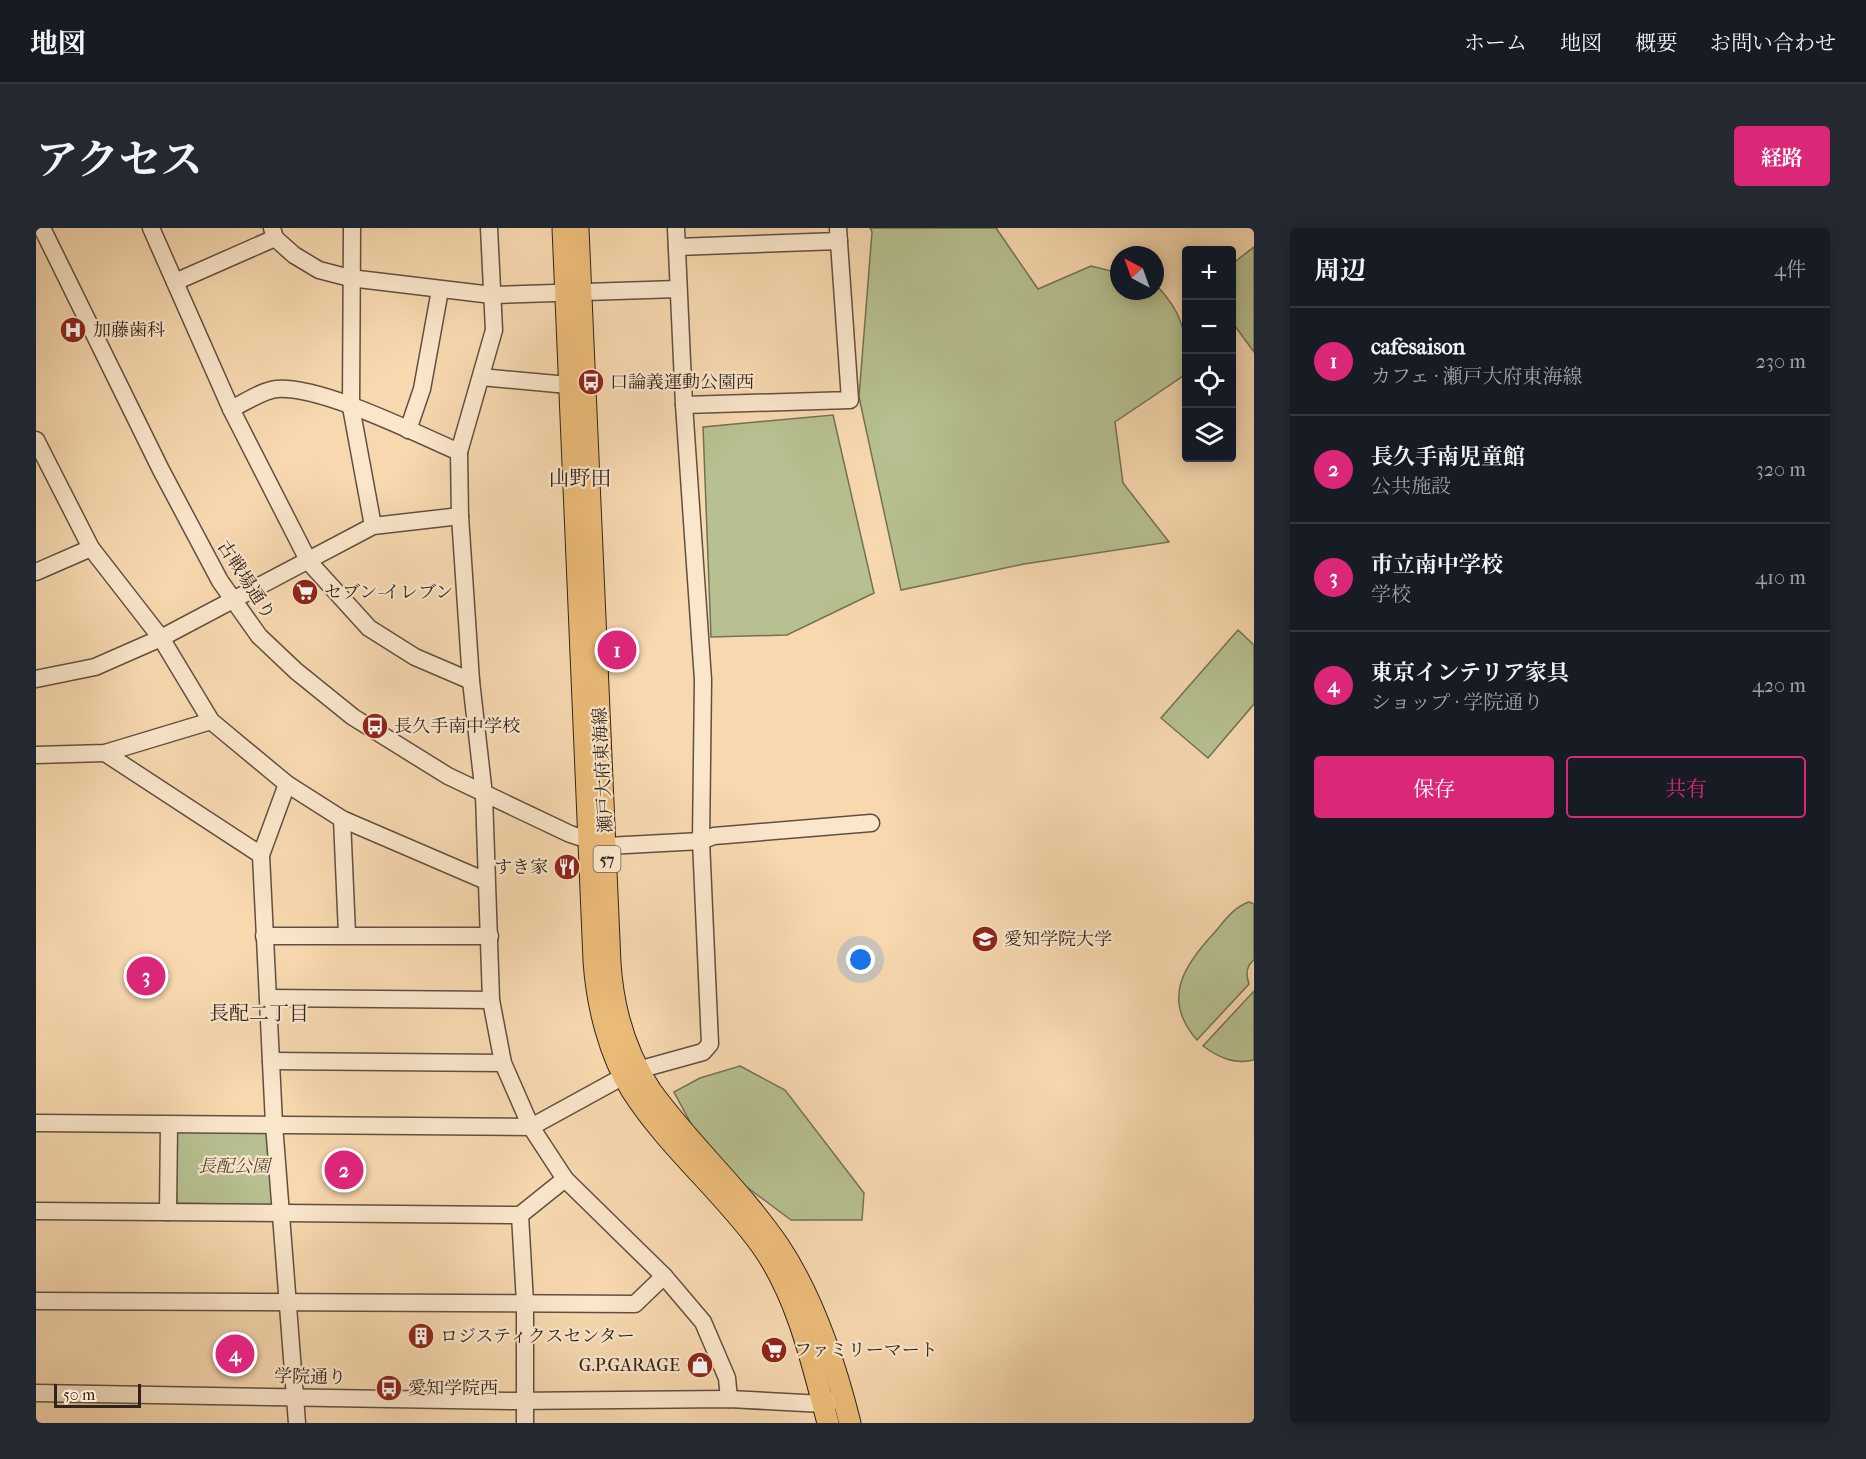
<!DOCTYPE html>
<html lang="ja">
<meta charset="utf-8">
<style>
:root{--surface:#171b24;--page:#242831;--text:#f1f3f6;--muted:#9ea1a6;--line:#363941;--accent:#db2777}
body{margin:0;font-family:"IM FELL French Canon","Noto Serif JP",serif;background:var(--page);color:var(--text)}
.controls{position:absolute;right:18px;top:18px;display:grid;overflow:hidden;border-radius:6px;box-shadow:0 3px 15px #0003}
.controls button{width:54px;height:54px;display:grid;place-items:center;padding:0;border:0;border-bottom:2px solid var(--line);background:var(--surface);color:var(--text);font:30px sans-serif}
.compass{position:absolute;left:1074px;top:18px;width:54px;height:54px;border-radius:50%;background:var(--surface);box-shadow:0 3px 15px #0003;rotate:319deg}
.scale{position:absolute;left:18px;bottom:15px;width:87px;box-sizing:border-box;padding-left:6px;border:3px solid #2f231b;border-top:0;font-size:16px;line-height:21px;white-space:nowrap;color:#2f231b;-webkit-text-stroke:4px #fae6cb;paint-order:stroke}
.you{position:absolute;left:825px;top:732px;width:21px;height:21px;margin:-15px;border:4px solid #fff;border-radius:50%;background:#1a73e8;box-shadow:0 0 0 9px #1a73e833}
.badge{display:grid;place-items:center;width:39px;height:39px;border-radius:50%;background:var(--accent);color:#fff;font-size:20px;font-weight:700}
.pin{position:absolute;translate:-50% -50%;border:3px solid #fff;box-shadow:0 2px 6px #0006}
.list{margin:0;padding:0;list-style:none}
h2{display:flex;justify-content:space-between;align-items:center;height:78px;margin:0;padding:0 24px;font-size:26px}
h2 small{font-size:20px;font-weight:400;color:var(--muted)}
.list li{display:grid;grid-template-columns:39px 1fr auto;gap:18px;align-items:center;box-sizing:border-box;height:108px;padding:0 24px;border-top:2px solid var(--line)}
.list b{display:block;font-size:22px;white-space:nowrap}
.list p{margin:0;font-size:20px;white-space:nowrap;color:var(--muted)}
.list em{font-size:20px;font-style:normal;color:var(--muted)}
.actions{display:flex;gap:12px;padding:18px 24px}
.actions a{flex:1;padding:14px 0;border:2px solid var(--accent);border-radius:6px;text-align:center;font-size:21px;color:var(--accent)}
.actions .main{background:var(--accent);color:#fff}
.icon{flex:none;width:33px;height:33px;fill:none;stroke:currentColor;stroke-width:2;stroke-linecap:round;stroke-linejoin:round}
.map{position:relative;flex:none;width:1218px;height:1195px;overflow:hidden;border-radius:6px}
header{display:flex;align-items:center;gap:36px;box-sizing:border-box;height:84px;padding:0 30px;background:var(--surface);border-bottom:2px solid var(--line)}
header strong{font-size:28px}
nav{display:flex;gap:33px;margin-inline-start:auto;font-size:21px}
.intro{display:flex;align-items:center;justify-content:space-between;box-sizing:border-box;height:144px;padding:0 36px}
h1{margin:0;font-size:42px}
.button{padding:15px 27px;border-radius:6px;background:var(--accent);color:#fff;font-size:21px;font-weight:700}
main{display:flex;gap:36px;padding:0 36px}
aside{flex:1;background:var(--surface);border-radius:6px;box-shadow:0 3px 15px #0003}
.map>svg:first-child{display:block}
.green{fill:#b7c090;stroke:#737256;stroke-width:1.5}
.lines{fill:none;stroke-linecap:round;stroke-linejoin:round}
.minor-casing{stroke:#615040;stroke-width:19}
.major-casing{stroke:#2f231b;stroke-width:23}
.minor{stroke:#fae6cb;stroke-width:16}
.major{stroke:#ecbc78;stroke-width:21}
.labels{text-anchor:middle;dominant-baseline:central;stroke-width:4.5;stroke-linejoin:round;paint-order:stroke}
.shield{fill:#fae6cb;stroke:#6c5e50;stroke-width:1.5}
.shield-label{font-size:16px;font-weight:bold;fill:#2f231b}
.poi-label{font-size:18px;fill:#2f231b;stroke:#fae6cb;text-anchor:start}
.street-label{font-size:18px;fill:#2f231b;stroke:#fae6cb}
.park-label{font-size:18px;font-style:italic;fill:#514a38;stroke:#fae6cb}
.neighbourhood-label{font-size:20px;fill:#2f231b;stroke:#fae6cb}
.quarter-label{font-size:21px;fill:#2f231b;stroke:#fae6cb}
</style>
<header>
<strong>地図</strong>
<nav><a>ホーム</a><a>地図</a><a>概要</a><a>お問い合わせ</a></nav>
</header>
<div class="intro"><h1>アクセス</h1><a class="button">経路</a></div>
<main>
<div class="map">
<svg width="1218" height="1195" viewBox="0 0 1218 1195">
<rect width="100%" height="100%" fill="#f7d8af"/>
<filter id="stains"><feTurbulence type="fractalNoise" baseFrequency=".00333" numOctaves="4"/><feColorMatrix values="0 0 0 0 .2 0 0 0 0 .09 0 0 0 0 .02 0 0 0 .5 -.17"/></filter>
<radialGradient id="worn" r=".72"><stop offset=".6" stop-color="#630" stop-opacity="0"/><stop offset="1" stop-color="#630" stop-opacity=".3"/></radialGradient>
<g class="green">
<path d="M834 0H960L1002 61 1055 38 1083 45V63H1119V56C1148 85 1151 106 1150 146L1079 194 1087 255 1133 314 988 336 865 362 823 169 836 4Z"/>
<polygon points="1218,19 1218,124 1196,94 1196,36"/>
<polygon points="797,187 838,365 751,407 675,409 667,199"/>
<polygon points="1202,402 1218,417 1218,476 1172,530 1125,490"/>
<path d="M1213 674 1218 676V732C1209 738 1210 747 1213 756L1161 812C1125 771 1148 737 1179 704 1189 692 1198 679 1213 674Z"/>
<path d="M1218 763V832C1198 837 1182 829 1167 818Z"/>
<polygon points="704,838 749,862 828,965 826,992 755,992 708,957 660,905 638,864 664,850"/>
<polygon points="231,900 241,970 235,977 141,975 137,903"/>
</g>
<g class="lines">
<defs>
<g id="minor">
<polyline points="6,0 125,242 184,353 223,408 260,443 317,489 412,548 534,606 571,618 665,613 678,608 835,595"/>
<polyline points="115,0 195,181 273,334 333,400 379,429 435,453"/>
<polyline points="236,0 239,10 258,27 283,42 314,50 456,67 642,61"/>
<polyline points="316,0 315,179 337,298"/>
<polyline points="453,0 458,102 423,224 424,288 435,453 448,567 455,772 467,835 495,899 529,951 628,1048 667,1094 691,1150 693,1171"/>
<polyline points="641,19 803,13"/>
<polyline points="139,54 239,10"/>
<polyline points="445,149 532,157"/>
<polyline points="648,177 814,172 802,0"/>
<path d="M195 181C208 175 227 162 241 161 286 158 379 205 423 224"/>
<polyline points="372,202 386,161 404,62"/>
<polyline points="0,212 55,320 125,410 175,493 251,556 306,591 450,653"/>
<polyline points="0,344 55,320"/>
<polyline points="0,451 59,439 125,410 337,298 424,288"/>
<polyline points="69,525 225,627"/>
<polyline points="0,527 69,525 175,493"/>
<polyline points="251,556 225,627 238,896 261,1195"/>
<polyline points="306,591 311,706"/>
<polyline points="228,708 454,708"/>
<polyline points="232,770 455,772"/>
<polyline points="235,833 467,835"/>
<polyline points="602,842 667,824 674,816 665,613 667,452 648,177 640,0"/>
<polyline points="0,895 495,899 588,848"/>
<polyline points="0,983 484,987 529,951"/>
<polyline points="132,984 133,897"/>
<polyline points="484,987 489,1075 489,1195"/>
<polyline points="0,1073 599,1076 628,1048"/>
<polyline points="0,1165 475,1173 693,1171 787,1176 797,1173"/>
</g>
<g id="major">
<path d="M527 0 558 733C561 777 573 826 596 863 632 919 686 963 725 1017 762 1069 776 1135 792 1195"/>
<path d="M542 0 574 735C577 781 589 824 615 863 654 917 705 962 743 1018 777 1069 799 1135 814 1195"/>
</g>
</defs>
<use href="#minor" class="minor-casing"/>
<use href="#major" class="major-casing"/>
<use href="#minor" class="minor"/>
<use href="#major" class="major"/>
</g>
<defs>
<symbol id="hospital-disc" viewBox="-11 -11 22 22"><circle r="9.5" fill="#8f2418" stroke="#fae6cb"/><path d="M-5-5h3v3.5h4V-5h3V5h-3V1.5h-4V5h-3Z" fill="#fff"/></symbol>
<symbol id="bus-disc" viewBox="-11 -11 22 22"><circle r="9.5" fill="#8f2418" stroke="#fae6cb"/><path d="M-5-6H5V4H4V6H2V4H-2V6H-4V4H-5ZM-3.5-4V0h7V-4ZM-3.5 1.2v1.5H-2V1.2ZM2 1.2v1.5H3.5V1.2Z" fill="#fff"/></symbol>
<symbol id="supermarket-disc" viewBox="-11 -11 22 22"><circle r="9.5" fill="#8f2418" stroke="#fae6cb"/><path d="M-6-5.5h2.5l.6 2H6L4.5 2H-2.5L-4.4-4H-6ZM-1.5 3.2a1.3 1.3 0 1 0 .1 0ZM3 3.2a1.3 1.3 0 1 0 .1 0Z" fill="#fff"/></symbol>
<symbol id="restaurant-disc" viewBox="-11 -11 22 22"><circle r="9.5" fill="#8f2418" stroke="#fae6cb"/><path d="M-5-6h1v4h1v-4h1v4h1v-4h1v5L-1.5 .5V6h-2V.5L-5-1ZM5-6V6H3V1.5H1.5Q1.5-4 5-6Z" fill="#fff"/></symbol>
<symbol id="university-disc" viewBox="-11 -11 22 22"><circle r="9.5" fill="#8f2418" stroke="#fae6cb"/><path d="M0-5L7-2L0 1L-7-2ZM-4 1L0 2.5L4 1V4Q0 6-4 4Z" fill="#fff"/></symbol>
<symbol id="building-disc" viewBox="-11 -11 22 22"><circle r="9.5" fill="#8f2418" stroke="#fae6cb"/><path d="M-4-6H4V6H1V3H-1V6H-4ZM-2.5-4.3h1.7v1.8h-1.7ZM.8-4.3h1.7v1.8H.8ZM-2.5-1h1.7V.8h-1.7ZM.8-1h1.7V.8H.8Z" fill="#fff"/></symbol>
<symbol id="shop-disc" viewBox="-11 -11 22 22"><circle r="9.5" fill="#8f2418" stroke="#fae6cb"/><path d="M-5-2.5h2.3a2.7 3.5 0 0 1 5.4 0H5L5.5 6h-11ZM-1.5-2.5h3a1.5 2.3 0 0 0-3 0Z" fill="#fff"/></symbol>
</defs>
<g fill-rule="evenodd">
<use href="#hospital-disc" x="22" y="87" width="30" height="30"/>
<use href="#bus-disc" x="540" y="139" width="30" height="30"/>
<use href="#supermarket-disc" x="254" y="349" width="30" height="30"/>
<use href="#bus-disc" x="324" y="483" width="30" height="30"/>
<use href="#restaurant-disc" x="516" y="624" width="30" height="30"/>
<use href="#university-disc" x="934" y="696" width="30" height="30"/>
<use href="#building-disc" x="370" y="1093" width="30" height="30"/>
<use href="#supermarket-disc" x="723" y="1107" width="30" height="30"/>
<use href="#shop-disc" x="649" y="1122" width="30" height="30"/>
<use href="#bus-disc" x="338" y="1145" width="30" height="30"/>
</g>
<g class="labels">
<rect class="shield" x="557.5" y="618" width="27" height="26" rx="4.5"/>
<g class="shield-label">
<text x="571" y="631">57</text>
</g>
<g class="poi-label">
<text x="57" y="102">加藤歯科</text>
<text x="574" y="154">口論義運動公園西</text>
<text x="288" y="364">セブン-イレブン</text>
<text x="358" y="498">長久手南中学校</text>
<text x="512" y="639" text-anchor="end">すき家</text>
<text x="968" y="711">愛知学院大学</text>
<text x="404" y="1108">ロジスティクスセンター</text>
<text x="758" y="1122">ファミリーマート</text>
<text x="644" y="1137" text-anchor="end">G.P.GARAGE</text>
<text x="372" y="1160">愛知学院西</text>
</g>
<g class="street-label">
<text transform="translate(210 352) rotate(57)">古戦場通り</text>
<text transform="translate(567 542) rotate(-93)">瀬戸大府東海線</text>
<text transform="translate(274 1149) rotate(1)">学院通り</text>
</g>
<g class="park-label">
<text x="198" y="938">長配公園</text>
</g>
<g class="neighbourhood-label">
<text x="223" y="785">長配二丁目</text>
</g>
<g class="quarter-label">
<text x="544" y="250">山野田</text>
</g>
</g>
<rect width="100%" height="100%" filter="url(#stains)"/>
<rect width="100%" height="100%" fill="url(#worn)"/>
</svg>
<div class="controls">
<button>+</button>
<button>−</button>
<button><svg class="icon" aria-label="locate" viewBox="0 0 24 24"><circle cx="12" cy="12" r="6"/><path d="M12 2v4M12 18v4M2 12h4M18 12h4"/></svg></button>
<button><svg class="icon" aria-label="layers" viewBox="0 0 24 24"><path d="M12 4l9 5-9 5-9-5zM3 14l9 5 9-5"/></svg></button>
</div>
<svg class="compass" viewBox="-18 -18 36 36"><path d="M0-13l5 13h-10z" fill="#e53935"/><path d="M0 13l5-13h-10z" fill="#9ea1a6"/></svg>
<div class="scale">50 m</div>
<div class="you"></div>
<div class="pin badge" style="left:581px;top:422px">1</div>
<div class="pin badge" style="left:308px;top:942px">2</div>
<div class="pin badge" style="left:110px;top:748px">3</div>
<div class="pin badge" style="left:199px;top:1126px">4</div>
</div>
<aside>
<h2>周辺<small>4件</small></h2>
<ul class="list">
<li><span class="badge">1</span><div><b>cafesaison</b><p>カフェ · 瀬戸大府東海線</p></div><em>230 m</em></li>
<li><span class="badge">2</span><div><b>長久手南児童館</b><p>公共施設</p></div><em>320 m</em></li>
<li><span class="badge">3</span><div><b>市立南中学校</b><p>学校</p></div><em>410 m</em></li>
<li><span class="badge">4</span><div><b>東京インテリア家具</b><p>ショップ · 学院通り</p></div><em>420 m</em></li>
</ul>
<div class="actions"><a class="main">保存</a><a>共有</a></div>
</aside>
</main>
